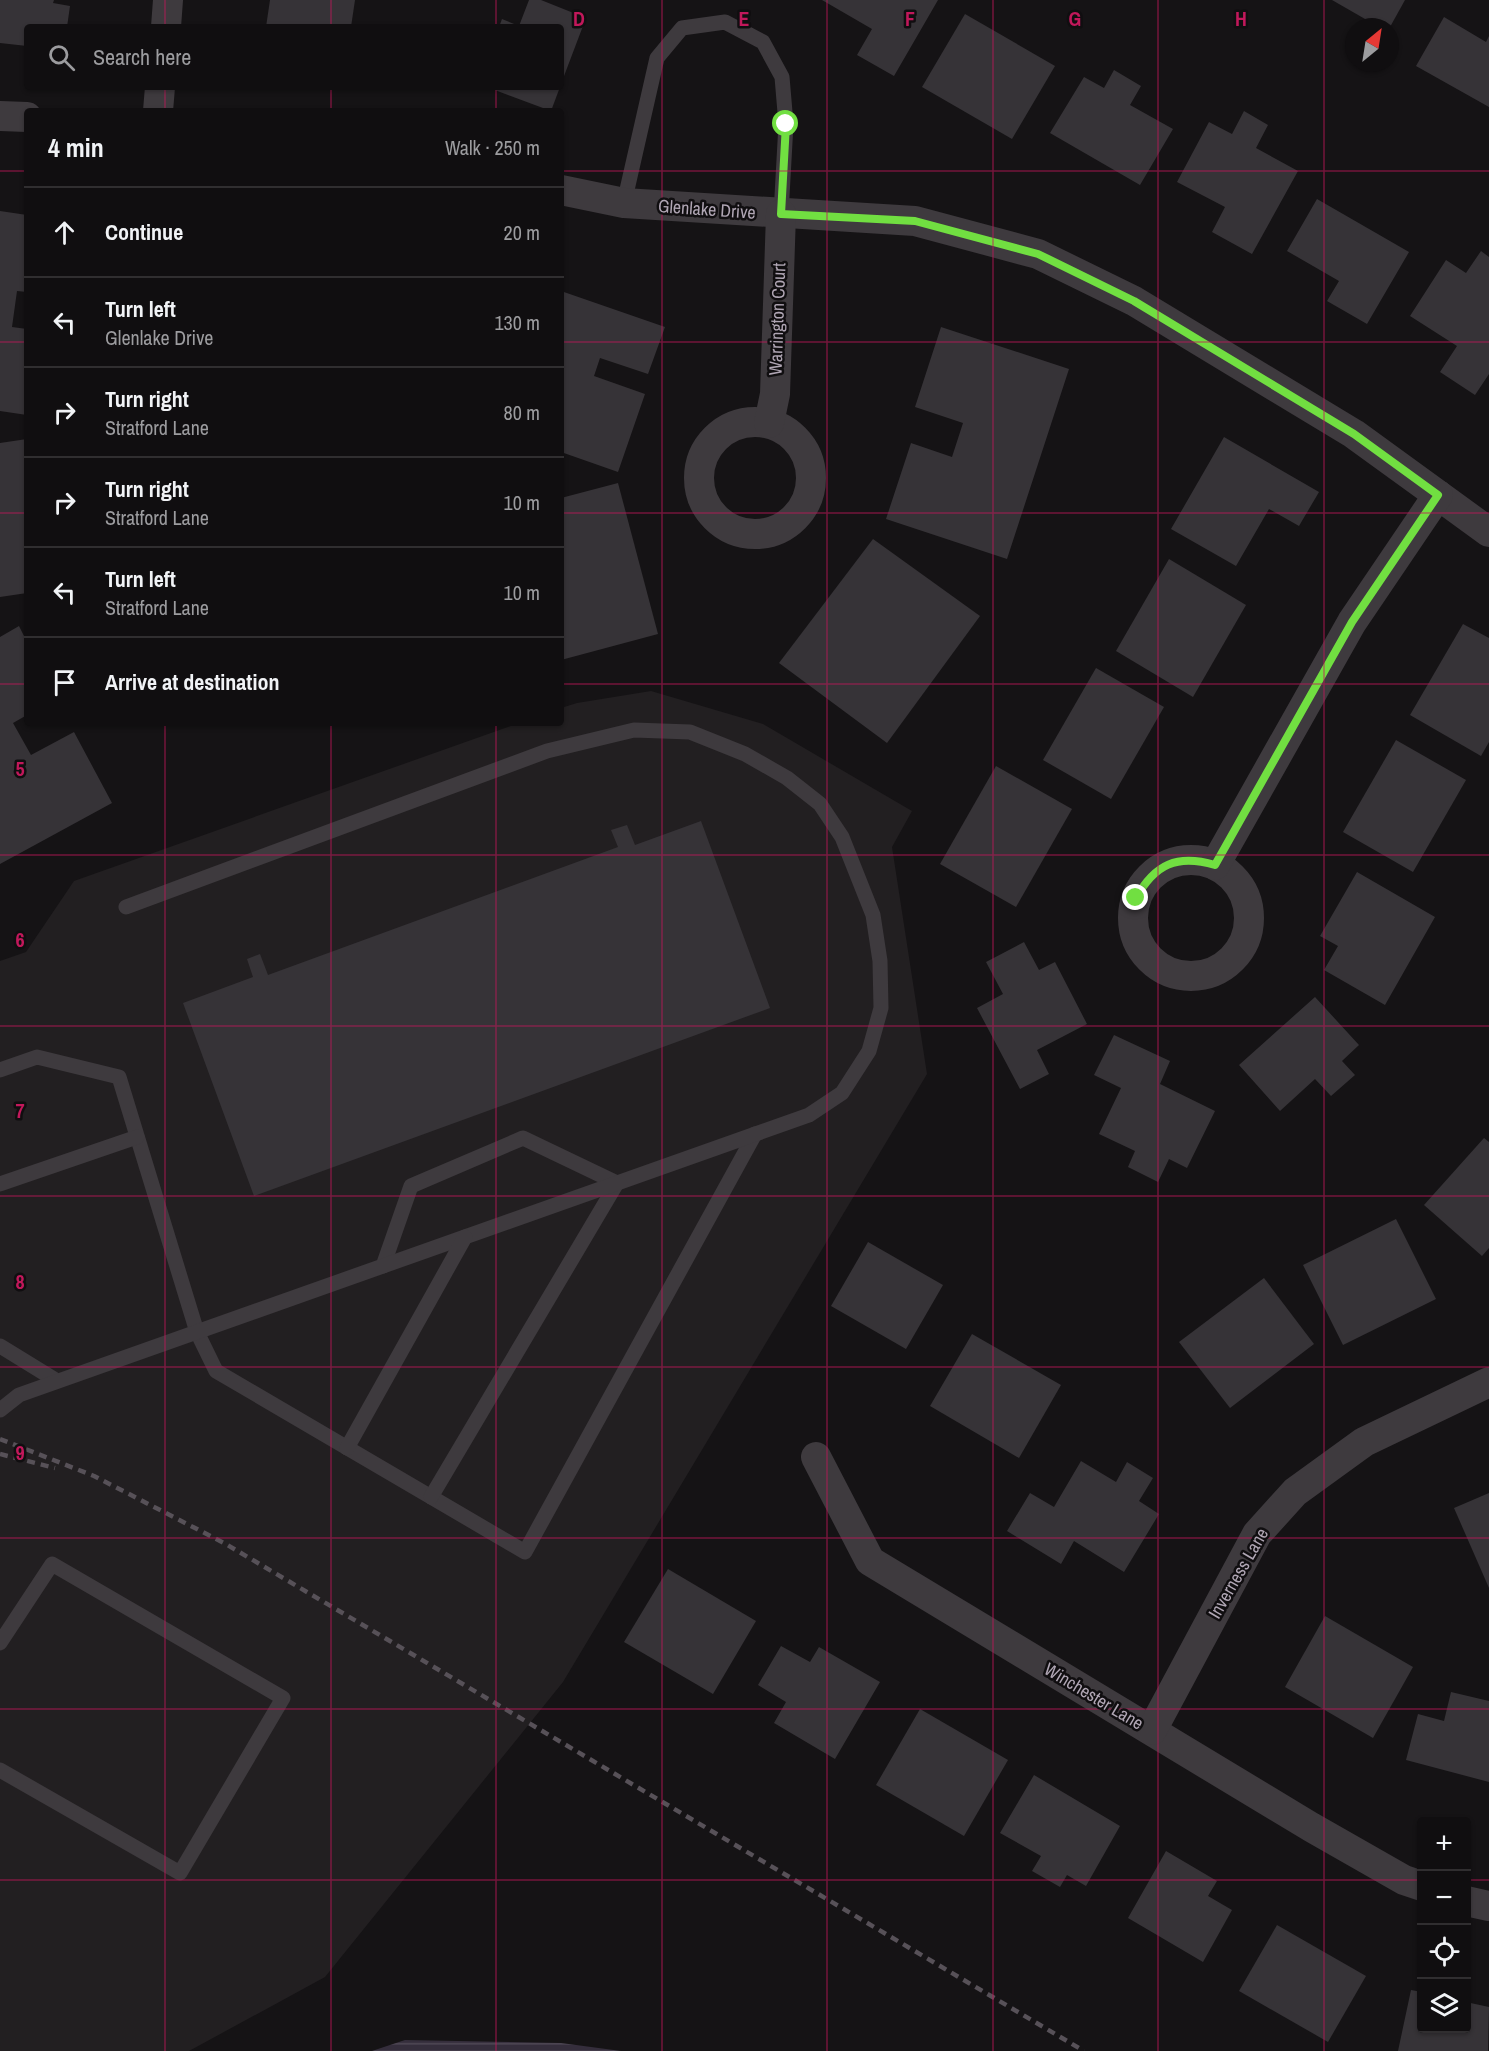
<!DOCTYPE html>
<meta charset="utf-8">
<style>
:root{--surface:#100e10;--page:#191719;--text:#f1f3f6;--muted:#9c9c9f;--line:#302e30}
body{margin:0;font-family:"Archivo Narrow",sans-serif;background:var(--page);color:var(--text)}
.controls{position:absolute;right:18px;bottom:18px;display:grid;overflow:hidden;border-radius:6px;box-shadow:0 2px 4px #0004}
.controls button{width:54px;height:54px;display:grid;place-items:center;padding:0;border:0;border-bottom:2px solid var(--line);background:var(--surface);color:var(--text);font:30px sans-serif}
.compass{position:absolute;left:1345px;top:18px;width:54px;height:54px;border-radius:50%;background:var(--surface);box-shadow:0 2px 4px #0004;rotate:30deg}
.stop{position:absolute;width:18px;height:18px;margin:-14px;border:4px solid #71df41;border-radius:50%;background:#fff}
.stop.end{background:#71df41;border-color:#fff;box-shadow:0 2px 6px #0008}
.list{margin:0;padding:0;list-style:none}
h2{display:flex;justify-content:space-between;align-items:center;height:78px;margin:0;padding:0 24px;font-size:26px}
h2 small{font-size:20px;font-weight:400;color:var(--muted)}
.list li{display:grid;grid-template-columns:39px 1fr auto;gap:18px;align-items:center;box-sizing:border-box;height:90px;padding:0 24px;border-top:2px solid var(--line)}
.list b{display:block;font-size:22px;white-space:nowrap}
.list p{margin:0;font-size:20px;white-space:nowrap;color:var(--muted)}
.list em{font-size:20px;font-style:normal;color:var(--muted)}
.icon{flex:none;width:33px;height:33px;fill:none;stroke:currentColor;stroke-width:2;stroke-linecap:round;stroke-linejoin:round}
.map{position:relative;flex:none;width:1489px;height:2051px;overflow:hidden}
.search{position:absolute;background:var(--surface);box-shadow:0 2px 4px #0004;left:24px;top:24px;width:540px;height:66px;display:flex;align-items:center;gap:15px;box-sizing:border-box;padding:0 21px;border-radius:6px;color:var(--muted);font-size:22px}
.panel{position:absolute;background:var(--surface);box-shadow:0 2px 4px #0004;left:24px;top:108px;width:540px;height:618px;border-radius:6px}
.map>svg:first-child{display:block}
.built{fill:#221f21}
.water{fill:url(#water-rules)}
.building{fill:#363337}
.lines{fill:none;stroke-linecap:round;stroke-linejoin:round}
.lane{stroke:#3e3a3e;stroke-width:15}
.street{stroke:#3e3a3e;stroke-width:30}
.rail{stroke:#575158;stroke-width:4.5;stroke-dasharray:8 6;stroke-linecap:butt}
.route{stroke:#71df41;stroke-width:8}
.grid{fill:none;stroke:#c2185b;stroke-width:1.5;stroke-opacity:0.55}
.labels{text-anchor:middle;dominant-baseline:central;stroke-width:5;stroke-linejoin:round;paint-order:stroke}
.street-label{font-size:18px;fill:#b0a6b4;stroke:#100e10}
.grid-label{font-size:20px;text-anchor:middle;font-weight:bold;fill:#c2185b;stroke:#100e10;stroke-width:5;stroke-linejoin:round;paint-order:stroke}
</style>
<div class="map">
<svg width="1489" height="2051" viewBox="0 0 1489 2051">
<defs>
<pattern id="water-rules" width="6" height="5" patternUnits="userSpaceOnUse" patternTransform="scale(1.5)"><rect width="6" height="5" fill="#352e3c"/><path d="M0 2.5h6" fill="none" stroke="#504956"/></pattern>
</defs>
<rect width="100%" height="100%" fill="#151315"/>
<polygon class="built" points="651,691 763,724 912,811 892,847 927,1074 563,1682 325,1977 189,2051 0,2051 0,961 26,952 74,881 519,723 561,723 561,708 577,703"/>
<polygon class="water" points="405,2040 561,2043 621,2051 372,2051"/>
<g class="building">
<polygon points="0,0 54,0 53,3 70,6 67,27 27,27 27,46 0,43"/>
<polygon points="270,0 355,0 351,27 266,27"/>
<polygon points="529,0 541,0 586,18 561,84 561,27 499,27 502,19 519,26"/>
<polygon points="822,0 938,0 894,76 857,55 872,29"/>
<polygon points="1332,0 1405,0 1390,27 1379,27"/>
<polygon points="965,14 1055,66 1012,139 922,87"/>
<polygon points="1444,17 1486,42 1489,36 1489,107 1416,66"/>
<polygon points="1114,70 1141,86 1130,105 1173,129 1140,185 1050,133 1084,77 1104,88"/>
<polygon points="487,87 560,87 551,111"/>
<polygon points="1244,111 1268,125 1256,148 1298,171 1252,254 1212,232 1225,207 1177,182 1209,122 1232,134"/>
<polygon points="1317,199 1409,252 1367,324 1327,301 1339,281 1287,251"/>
<polygon points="0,211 27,215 27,292 17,291 12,327 27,329 27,415 0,411"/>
<polygon points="1481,251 1489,257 1489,374 1475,395 1440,372 1457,346 1410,316 1446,260 1466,273"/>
<polygon points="561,291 665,327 648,374 600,358 594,376 645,394 618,472 561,452"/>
<polygon points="941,327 1069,369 1007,559 886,519 911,443 952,457 963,423 915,407"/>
<polygon points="1224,437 1319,492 1299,526 1269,509 1236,566 1171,529"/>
<polygon points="27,439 27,593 0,597 0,443"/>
<polygon points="618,483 658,634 561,660 561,498"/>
<polygon points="873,539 980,616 887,743 779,663"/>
<polygon points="1169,559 1246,605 1193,697 1116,651"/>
<polygon points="1463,624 1489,638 1489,742 1481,756 1410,715"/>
<polygon points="19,626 27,642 27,715 13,723 31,755 74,732 112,803 0,864 0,637"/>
<polygon points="1096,668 1164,707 1111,799 1043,760"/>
<polygon points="1396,740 1466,780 1413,872 1343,832"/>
<polygon points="996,766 1072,809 1016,907 940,864"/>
<polygon points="701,821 770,1008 254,1196 183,1003 253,977 247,959 260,954 268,975 618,847 611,830 627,825 635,845"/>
<polygon points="1357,872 1435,917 1385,1005 1324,970 1338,946 1320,936"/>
<polygon points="1024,942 1039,970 1055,962 1087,1024 1037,1050 1049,1074 1020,1089 977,1008 1003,994 986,962"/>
<polygon points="1315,997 1359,1045 1342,1061 1355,1075 1331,1096 1315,1079 1280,1111 1239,1065"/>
<polygon points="1114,1035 1170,1061 1160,1084 1215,1111 1187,1168 1169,1159 1158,1182 1128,1167 1135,1151 1099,1134 1121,1088 1094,1075"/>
<polygon points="1484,1138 1489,1142 1489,1248 1482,1256 1424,1205"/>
<polygon points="1396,1219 1436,1299 1343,1345 1303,1265"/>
<polygon points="868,1242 943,1285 906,1349 831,1306"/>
<polygon points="1264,1278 1314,1344 1230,1408 1179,1342"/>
<polygon points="972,1334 1061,1385 1019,1458 930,1406"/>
<polygon points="1081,1461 1116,1482 1127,1462 1153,1478 1139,1501 1159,1514 1124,1572 1074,1541 1061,1564 1007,1531 1030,1493 1054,1507"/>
<polygon points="1489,1493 1489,1588 1454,1508"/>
<polygon points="668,1569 756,1621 713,1694 624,1642"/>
<polygon points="1325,1616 1413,1667 1373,1738 1285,1687"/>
<polygon points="781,1646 810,1662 819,1647 880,1682 835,1759 774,1723 786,1702 758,1685"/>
<polygon points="1451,1692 1489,1701 1489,1782 1406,1760 1418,1714 1444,1721"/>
<polygon points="920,1709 1008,1760 964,1836 876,1785"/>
<polygon points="1034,1775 1120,1826 1086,1886 1067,1875 1060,1887 1032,1871 1041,1856 1000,1833"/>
<polygon points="1166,1851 1217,1881 1208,1896 1232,1910 1203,1962 1128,1918"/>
<polygon points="1277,1925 1366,1976 1328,2042 1239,1991"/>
<polygon points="1411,1990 1422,1992 1422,2028 1466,2028 1466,2002 1489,2007 1488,2051 1398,2051"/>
</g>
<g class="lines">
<g class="lane">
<polyline points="624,203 657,58 682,28 725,22 763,42 782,77 786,124 781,214"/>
<polyline points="0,1070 37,1057 119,1077 197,1332 216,1371 525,1552 755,1134"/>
<polyline points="0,1184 137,1137"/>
<polyline points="383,1266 411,1186 523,1138 617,1183 431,1497"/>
<polyline points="0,1346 57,1381"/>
<polyline points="0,1410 19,1395 809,1115 842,1093 869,1051 881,1008 880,961 873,915 842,837 820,804 787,778 745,754 690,732 634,730 547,751 126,907"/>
<polyline points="347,1448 465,1237"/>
<polyline points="0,1643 52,1564 283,1698 180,1873 0,1770"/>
</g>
<g class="street">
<polyline points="166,27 168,0"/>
<polyline points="158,111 160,87"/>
<polyline points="0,116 27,117"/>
<polyline points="561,190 624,203 915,221 1038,254 1134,301 1354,434 1489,532"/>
<circle cx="755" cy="478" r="56"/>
<polyline points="769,423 775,394 781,214"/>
<circle cx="1191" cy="918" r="58"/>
<polyline points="1215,865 1352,622 1438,495"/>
<polyline points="816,1457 870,1561 1311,1827 1404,1880 1422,1886"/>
<polyline points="1152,1730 1257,1534 1295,1492 1364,1442 1489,1382"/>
<polyline points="1466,1901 1489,1906"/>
</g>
<g class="rail">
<polyline points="0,1439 94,1476 224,1543 1084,2051"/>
<polyline points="0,1454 55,1468"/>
</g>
</g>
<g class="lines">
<path class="route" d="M786 124 781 214 915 221 1038 254 1134 301 1354 434 1438 495 1352 622 1215 865C1177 854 1155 864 1136 898"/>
</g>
<path class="grid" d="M165 0V27M331 0V27M496 0V27M662 0V2051M827 0V2051M993 0V2051M1158 0V2051M1324 0V2051M165 87V111M331 87V111M496 87V111M0 171H27M561 171H1489M0 342H27M561 342H1489M0 513H27M561 513H1489M0 684H27M561 684H1489M165 723V2051M331 723V2051M496 723V2051M0 855H1489M0 1026H1489M0 1196H1489M0 1367H1489M0 1538H1489M0 1709H1489M0 1880H1422M1466 1880H1489"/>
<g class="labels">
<g class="street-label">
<text transform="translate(707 209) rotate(4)">Glenlake Drive</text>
<text transform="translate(777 319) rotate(-88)">Warrington Court</text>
<text transform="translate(1238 1573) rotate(-60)">Inverness Lane</text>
<text transform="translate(1094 1696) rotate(31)">Winchester Lane</text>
</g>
</g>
<g class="grid-label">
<text x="579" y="26">D</text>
<text x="744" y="26">E</text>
<text x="910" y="26">F</text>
<text x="1075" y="26">G</text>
<text x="1241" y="26">H</text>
<text x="20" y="776">5</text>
<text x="20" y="947">6</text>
<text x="20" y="1118">7</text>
<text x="20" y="1289">8</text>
<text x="20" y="1460">9</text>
</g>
</svg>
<div class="controls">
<button>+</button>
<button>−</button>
<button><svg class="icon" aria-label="locate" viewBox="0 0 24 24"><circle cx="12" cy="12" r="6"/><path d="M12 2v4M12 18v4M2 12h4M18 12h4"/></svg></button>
<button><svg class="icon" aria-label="layers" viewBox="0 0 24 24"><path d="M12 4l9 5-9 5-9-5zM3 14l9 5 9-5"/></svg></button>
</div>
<svg class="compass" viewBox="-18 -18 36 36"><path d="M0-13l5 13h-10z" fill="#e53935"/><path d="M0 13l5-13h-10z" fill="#9c9c9f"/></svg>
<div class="stop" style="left:786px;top:124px"></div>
<div class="stop end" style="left:1136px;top:898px"></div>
<div class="search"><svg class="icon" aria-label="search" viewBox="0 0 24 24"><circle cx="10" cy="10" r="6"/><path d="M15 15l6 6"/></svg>Search here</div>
<section class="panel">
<h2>4 min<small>Walk · 250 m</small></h2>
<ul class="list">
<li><svg class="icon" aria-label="ahead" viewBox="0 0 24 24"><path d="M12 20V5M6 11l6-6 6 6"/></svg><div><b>Continue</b></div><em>20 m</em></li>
<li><svg class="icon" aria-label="left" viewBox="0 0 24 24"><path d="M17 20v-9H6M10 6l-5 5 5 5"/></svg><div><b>Turn left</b><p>Glenlake Drive</p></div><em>130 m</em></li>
<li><svg class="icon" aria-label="right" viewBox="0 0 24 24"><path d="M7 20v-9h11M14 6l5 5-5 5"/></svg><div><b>Turn right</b><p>Stratford Lane</p></div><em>80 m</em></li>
<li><svg class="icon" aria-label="right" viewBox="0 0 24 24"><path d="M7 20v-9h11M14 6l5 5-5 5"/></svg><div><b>Turn right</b><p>Stratford Lane</p></div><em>10 m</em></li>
<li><svg class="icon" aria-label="left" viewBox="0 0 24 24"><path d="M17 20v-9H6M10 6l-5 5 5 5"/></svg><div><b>Turn left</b><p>Stratford Lane</p></div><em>10 m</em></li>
<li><svg class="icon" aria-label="arrive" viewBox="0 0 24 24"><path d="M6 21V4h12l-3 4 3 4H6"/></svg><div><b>Arrive at destination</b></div></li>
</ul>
</section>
</div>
